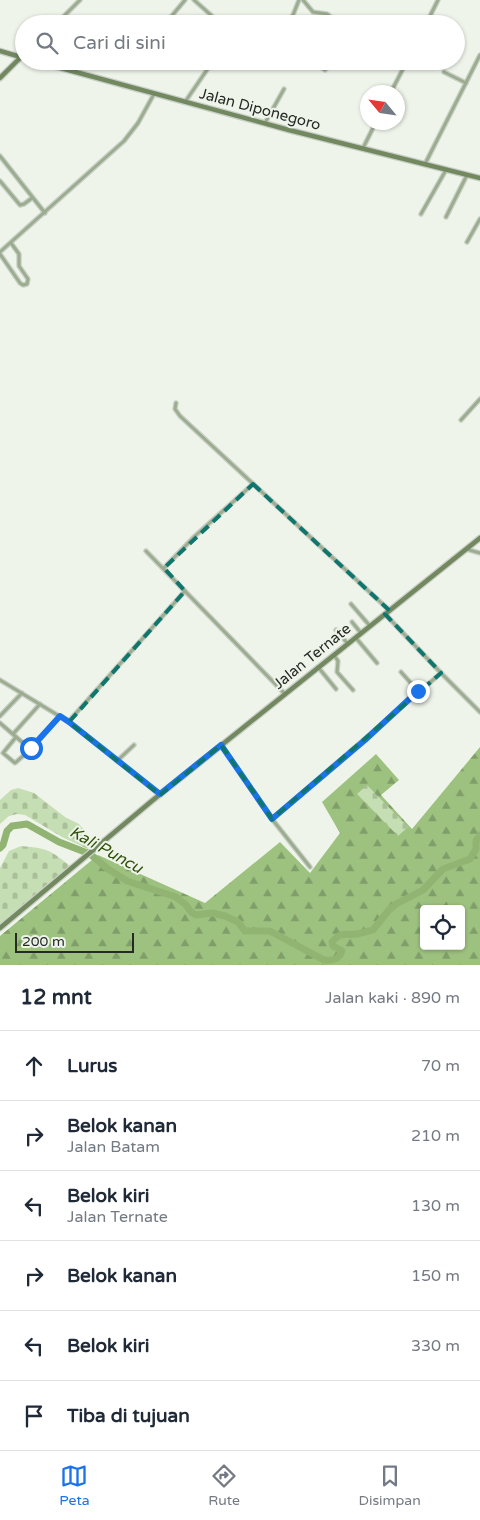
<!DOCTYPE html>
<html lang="id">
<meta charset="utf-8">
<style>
:root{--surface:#fff;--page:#f6f6f7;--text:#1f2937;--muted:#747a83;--line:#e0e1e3;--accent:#1a73e8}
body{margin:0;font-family:"Varela Round",sans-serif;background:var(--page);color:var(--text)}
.controls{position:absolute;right:15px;bottom:15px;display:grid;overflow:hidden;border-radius:5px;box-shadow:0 1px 4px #0004}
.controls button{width:45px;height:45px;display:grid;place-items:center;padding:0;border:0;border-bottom:1px solid var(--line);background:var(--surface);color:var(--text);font:25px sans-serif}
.compass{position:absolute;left:360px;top:85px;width:45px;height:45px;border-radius:50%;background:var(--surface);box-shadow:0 1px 4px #0004;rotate:299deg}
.scale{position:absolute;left:15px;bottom:12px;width:119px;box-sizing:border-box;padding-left:5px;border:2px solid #272925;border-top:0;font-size:14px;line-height:18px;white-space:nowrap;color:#272925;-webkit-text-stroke:4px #eef4ea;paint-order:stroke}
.stop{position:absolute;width:15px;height:15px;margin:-11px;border:4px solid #1a73e8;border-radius:50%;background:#fff}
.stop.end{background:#1a73e8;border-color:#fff;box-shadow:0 1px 5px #0008}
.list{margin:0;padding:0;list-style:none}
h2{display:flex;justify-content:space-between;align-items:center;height:65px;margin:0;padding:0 20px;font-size:21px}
h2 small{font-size:16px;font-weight:400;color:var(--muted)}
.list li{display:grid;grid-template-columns:32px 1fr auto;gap:15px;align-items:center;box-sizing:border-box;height:70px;padding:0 20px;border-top:1px solid var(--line)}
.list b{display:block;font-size:19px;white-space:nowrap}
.list p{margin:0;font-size:16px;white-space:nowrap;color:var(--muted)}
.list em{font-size:16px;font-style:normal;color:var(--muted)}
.icon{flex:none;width:28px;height:28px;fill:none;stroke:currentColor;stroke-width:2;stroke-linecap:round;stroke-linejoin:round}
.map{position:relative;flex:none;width:480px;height:965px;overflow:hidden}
.search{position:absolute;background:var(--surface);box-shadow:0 1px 4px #0004;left:15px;right:15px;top:15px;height:55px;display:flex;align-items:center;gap:12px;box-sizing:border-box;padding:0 18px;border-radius:28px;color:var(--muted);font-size:19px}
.sheet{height:485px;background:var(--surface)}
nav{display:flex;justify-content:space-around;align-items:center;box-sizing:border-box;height:70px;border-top:1px solid var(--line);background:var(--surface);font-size:14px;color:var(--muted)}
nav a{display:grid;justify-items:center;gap:2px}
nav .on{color:var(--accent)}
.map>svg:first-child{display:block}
.forest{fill:url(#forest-firs);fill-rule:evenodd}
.cemetery{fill:url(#cemetery-stones)}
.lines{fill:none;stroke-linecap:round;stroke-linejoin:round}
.river{stroke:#91b473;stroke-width:7}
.street-casing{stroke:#cacfc7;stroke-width:5.5}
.secondary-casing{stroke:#cacfc7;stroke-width:7}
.street{stroke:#9bac8f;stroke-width:3}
.secondary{stroke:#728960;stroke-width:4.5}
.route{stroke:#1a73e8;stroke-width:6}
.marked{fill:none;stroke:#0f766e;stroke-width:4;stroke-dasharray:10 6;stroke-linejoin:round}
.labels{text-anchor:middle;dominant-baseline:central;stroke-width:4;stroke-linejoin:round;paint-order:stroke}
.street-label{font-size:15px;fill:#272925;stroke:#eef4ea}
.water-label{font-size:16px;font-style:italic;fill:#31510a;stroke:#eef4ea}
</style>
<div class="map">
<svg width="480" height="965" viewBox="0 0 480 965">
<defs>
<pattern id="forest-firs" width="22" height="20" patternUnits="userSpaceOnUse" patternTransform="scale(1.25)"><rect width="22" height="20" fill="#9dc280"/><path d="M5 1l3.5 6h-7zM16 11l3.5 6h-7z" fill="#809e69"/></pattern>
<pattern id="cemetery-stones" width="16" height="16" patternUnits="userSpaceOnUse" patternTransform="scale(1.25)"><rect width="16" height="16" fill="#c6deb3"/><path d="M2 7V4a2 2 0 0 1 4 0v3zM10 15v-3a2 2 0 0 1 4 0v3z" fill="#aabe9a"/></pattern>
</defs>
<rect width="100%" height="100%" fill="#eef4ea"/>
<path class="forest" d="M480 747V965H0V936L98 855 205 903 280 842 310 873 340 833 322 802 376 754 399 780 381 795 412 829ZM424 909H461V946H424Z"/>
<g class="cemetery">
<polygon points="367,785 408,827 398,836 357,794"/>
<polygon points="18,788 34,793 65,817 79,824 94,842 88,849 62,837 25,815 17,814 9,816 0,824 0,800 11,790"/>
<path d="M21 846C46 848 51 850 70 866L0 924V868L9 851Z"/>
</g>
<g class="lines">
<path class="river" d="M0 848 3 845 7 831 12 826 27 824 59 842 90 854 108 869 127 881 176 897 186 905 191 912 196 915 212 913 225 916 238 922 245 931H270L324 960C332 961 339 960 342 951L333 946 332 942C343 930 344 936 357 934 363 933 368 931 373 930L389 910 396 904 423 890 443 869 470 859 476 849V841L480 835"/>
<defs>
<g id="street">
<polyline points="194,0 221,24"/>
<polyline points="303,0 313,12 327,14 340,24"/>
<polyline points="170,18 185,0"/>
<polyline points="56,24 80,0"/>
<polyline points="256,24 260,24"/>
<polyline points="286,24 293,15 299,0"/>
<polyline points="426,24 438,0"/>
<polyline points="311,61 325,70 334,61"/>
<polyline points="444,72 466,83"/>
<polyline points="391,92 407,61"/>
<polyline points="185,102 213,61"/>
<polyline points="265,123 284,89"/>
<polyline points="363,148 376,122"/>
<polyline points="0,156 45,213"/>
<polyline points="425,164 480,55"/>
<polyline points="0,181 20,205 24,204 32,198"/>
<polyline points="421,214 446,170"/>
<polyline points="446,217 467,175"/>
<polyline points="467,242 480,219"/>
<polyline points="0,252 124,141 138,123 154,94"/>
<polyline points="0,254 20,283 23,285 27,284 28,279 19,266 19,254 11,243"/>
<polyline points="176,403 175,409 180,416 390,611"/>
<polyline points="461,420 480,399"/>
<polyline points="466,549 480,553"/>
<polyline points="146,551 285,694"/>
<polyline points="164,568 195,536 253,484"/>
<polyline points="351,604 370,626"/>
<polyline points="385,614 441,673"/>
<polyline points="352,622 361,633"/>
<polyline points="336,630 348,644"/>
<polyline points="356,638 377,663"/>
<polyline points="334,655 338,661 337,672 353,690"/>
<polyline points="318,667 336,689"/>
<polyline points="401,672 418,691"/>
<polyline points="0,680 69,722 160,795"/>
<polyline points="0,716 22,693"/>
<polyline points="69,721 185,591"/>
<polyline points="0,723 30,749"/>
<polyline points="13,734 40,704"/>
<polyline points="16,737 3,753 15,763 32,748 60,716"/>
<polyline points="221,745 272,819 310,867"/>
<polyline points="117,761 134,745"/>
<polyline points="272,819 441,673 480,712"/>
</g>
<g id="secondary">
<polyline points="0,51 24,58"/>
<polyline points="35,61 289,130 480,178"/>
<polyline points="0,78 21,57"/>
<polyline points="0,928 153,800 480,538"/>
</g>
</defs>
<use href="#street" class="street-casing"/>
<use href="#secondary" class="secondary-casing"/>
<use href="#street" class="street"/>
<use href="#secondary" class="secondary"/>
</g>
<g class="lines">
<polyline class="route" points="31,748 60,716 69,722 160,794 221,745 272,819 365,740 418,691"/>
</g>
<path class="marked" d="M253 484 390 611 385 614 441 673 272 819 221 745 160 795 69 722 185 591 164 568Z"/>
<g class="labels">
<g class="street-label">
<text transform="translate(260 109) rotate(15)">Jalan Diponegoro</text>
<text transform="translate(312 656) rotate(-39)">Jalan Ternate</text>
</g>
<g class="water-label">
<text transform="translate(106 850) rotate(29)">Kali Puncu</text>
</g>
</g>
</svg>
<div class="controls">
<button><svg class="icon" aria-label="locate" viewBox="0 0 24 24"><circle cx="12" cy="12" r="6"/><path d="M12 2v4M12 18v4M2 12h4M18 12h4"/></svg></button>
</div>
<svg class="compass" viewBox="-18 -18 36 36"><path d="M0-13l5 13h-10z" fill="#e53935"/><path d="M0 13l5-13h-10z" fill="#747a83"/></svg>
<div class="scale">200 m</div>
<div class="stop" style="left:31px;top:748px"></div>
<div class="stop end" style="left:418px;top:691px"></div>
<div class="search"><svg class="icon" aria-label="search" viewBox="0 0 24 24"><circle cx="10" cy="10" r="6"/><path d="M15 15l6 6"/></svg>Cari di sini</div>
</div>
<section class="sheet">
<h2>12 mnt<small>Jalan kaki · 890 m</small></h2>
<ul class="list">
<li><svg class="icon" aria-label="ahead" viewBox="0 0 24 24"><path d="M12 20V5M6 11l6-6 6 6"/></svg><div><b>Lurus</b></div><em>70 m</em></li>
<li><svg class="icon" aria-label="right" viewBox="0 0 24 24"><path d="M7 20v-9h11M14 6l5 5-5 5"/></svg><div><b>Belok kanan</b><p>Jalan Batam</p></div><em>210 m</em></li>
<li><svg class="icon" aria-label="left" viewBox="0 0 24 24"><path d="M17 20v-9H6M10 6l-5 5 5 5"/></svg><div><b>Belok kiri</b><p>Jalan Ternate</p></div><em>130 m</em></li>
<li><svg class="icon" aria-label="right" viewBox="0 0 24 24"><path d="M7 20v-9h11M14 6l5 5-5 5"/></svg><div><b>Belok kanan</b></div><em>150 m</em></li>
<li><svg class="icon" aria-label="left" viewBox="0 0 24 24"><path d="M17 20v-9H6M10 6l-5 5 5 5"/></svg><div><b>Belok kiri</b></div><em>330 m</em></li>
<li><svg class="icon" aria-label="arrive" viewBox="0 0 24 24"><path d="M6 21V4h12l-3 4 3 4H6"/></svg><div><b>Tiba di tujuan</b></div></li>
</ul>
</section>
<nav>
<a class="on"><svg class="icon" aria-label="map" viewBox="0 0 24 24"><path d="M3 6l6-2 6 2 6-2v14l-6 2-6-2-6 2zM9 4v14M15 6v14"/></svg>Peta</a>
<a><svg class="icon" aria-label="directions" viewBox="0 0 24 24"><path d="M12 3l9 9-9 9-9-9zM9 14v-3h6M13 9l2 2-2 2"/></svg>Rute</a>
<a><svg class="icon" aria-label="saved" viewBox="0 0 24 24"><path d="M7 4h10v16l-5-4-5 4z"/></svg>Disimpan</a>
</nav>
